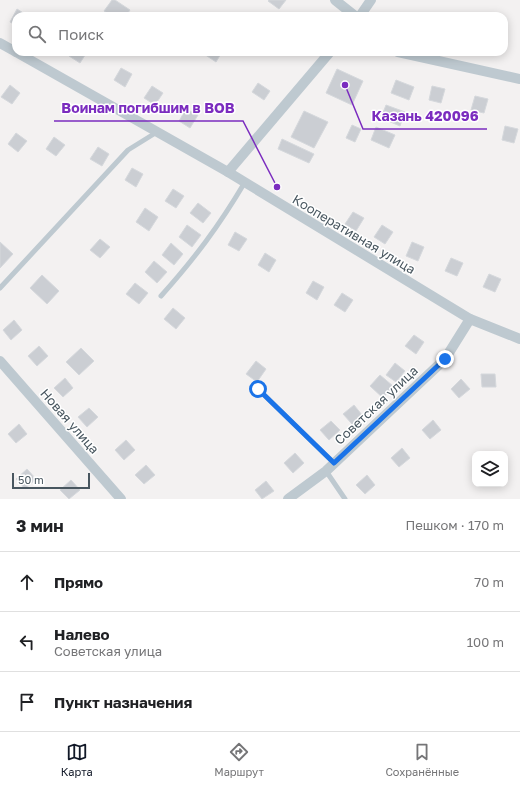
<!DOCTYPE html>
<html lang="ru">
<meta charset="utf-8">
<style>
:root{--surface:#fff;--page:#f6f6f6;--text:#202124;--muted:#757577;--line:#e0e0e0;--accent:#111827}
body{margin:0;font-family:"Golos Text",sans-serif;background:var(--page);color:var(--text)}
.controls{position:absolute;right:12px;bottom:12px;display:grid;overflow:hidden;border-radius:8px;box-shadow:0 2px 10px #0003}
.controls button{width:36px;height:36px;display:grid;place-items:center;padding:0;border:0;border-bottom:1px solid var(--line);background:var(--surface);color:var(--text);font:20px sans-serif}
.scale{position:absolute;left:12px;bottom:10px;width:78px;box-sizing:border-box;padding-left:4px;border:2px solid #48565f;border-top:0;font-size:11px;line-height:14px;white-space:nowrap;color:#48565f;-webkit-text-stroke:3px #fff;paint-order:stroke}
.stop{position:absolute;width:12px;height:12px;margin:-9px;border:3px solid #1a73e8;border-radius:50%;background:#fff}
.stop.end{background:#1a73e8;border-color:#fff;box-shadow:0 1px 4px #0008}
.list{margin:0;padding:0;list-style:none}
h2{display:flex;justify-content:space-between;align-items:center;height:52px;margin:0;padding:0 16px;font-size:17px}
h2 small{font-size:13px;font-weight:400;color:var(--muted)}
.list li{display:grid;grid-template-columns:26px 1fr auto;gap:12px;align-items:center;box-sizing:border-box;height:60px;padding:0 16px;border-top:1px solid var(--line)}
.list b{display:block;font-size:15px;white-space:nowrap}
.list p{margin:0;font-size:13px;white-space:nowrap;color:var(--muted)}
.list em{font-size:13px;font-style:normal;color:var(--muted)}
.icon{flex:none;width:22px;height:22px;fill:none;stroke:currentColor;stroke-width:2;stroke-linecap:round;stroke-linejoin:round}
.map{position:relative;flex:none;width:520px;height:499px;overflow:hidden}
.search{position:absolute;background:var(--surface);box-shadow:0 2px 10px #0003;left:12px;right:12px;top:12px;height:44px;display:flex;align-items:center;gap:10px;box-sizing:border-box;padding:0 14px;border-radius:12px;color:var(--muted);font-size:15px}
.sheet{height:232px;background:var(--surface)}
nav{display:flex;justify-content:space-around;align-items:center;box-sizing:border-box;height:56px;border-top:1px solid var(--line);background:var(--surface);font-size:11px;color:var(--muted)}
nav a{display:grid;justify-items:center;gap:2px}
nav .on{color:var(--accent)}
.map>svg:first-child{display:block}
.building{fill:#cbced3;stroke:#d5d8dc}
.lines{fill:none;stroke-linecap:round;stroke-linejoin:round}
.service{stroke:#bec9d0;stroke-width:5}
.minor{stroke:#bec9d0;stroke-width:10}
.route{stroke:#1a73e8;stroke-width:5}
.labels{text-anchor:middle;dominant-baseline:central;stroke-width:3;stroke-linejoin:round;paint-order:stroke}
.street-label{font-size:13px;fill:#48565f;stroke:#fff}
.leader{fill:none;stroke:#7b2cbf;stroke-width:1.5}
.callout-dot{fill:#7b2cbf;stroke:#fff;stroke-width:1.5}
.callout-label{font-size:14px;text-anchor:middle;font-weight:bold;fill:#7b2cbf;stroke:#fff;stroke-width:3;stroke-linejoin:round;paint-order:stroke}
</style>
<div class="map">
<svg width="520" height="499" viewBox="0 0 520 499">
<rect width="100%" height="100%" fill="#f3f1f1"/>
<g class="building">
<polygon points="112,0 115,0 130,10 126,16 111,16 104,11"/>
<polygon points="269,0 286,0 279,9 268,1"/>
<polygon points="17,9 28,16 16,16 16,25 10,22"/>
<polygon points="72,52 87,52 80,63 69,56"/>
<polygon points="201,52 222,52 216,62"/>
<polygon points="121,68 132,74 125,87 114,80"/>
<polygon points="337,69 363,81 352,105 326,93"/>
<polygon points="396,80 414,87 409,100 391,93"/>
<polygon points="258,83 270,91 264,100 252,92"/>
<polygon points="10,85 20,93 12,104 1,97"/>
<polygon points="152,86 163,93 155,105 144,98"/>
<polygon points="432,86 445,89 441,103 429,100"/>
<polygon points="475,96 488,99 484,113 471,110"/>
<polygon points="386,105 405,112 400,126 381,118"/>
<polygon points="186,109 198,115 190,128 179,121"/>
<polygon points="304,111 328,122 314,148 291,137"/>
<polygon points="352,125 361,129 355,142 346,138"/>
<polygon points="505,126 518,129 514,143 502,140"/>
<polygon points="376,127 395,135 389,148 371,140"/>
<polygon points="16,133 27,141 18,152 8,144"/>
<polygon points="54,137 65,145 56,156 46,149"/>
<polygon points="282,139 314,154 309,163 278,149"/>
<polygon points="98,147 109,154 102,166 90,159"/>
<polygon points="132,168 143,174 136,187 125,180"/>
<polygon points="173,189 184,196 176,208 165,201"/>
<polygon points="198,203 211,213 203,223 190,213"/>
<polygon points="145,208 158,217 149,231 136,222"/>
<polygon points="353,212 364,218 356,231 345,224"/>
<polygon points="187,225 201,235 192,247 179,237"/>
<polygon points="382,225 393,232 385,244 374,237"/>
<polygon points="235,232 247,239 239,251 228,245"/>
<polygon points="100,239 110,247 100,258 90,250"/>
<polygon points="0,242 13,254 0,268"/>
<polygon points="412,242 424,247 418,261 406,256"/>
<polygon points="171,243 183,254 174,265 162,255"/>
<polygon points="265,253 276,260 269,272 258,265"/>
<polygon points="451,258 463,263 457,276 445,271"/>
<polygon points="154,261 167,272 157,283 145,272"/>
<polygon points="489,274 501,279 495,292 483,287"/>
<polygon points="42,275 59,291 47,304 30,288"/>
<polygon points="313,281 324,287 317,300 306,293"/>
<polygon points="135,283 148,293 139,304 126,294"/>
<polygon points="342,293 353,300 345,312 334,305"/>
<polygon points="173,308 185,318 176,329 164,319"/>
<polygon points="14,320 22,330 11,340 3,330"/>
<polygon points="414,335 424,342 416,354 405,346"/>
<polygon points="39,346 48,356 37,366 28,356"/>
<polygon points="81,348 94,361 79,375 66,362"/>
<polygon points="256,361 266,369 257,382 246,374"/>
<polygon points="395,363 405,371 396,382 386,375"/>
<polygon points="481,374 495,374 496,387 482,387"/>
<polygon points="380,375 393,386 383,398 370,386"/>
<polygon points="65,378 73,388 63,397 54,388"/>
<polygon points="461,379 470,389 459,398 451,389"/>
<polygon points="354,405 362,415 352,424 343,414"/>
<polygon points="89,408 98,417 87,427 78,417"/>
<polygon points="433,420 441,430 430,439 422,430"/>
<polygon points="331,421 340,430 329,440 320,430"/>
<polygon points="19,424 27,434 16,443 8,434"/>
<polygon points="126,440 135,450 124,460 115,450"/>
<polygon points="402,448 410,458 399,467 391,458"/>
<polygon points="295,453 304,463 293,473 284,463"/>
<polygon points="146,465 155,475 144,484 135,475"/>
<polygon points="27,469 36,479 25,489 16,479"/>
<polygon points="367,475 375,485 365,494 356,485"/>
<polygon points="71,480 80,490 69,499 60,490"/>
<polygon points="266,481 274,491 262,499 255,490"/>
</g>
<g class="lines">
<g class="service">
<polyline points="0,288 128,150 157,132"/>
<path d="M161 296C195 258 219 226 245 182"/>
<polyline points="258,389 334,463"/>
<polyline points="326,471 345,499"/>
</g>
<g class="minor">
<polyline points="335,0 355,16"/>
<polyline points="360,16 371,0"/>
<polyline points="0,43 16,52"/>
<polyline points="16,52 228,172 470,319 520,339"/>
<polyline points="398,52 520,79"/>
<polyline points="228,172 330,52"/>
<polyline points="0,361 121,499"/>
<polyline points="288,499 326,471 445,359 470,319"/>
</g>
</g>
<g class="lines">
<polyline class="route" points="258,389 334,463 445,359"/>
</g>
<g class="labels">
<g class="street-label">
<text transform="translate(354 234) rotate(31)">Кооперативная улица</text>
<text transform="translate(376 405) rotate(-43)">Советская улица</text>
<text transform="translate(70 421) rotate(49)">Новая улица</text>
</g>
</g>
<path class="leader" d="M277 187L243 121H54M345 85L363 129H487"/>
<g class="callout-dot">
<circle cx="277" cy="187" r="4"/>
<circle cx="345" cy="85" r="4"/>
</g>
<g class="callout-label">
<text x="148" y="113">Воинам погибшим в ВОВ</text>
<text x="425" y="121">Казань 420096</text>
</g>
</svg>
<div class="controls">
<button><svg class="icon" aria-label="layers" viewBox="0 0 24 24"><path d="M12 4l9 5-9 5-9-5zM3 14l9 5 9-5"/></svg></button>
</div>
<div class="scale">50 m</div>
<div class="stop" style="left:258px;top:389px"></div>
<div class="stop end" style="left:445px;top:359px"></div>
<div class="search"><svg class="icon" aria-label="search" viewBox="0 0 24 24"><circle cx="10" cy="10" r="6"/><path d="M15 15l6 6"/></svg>Поиск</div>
</div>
<section class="sheet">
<h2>3 мин<small>Пешком · 170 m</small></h2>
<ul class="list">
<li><svg class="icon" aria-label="ahead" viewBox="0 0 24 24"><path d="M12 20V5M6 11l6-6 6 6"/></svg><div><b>Прямо</b></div><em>70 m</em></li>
<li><svg class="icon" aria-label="left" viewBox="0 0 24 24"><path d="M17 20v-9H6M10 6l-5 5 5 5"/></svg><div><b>Налево</b><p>Советская улица</p></div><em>100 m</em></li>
<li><svg class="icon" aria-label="arrive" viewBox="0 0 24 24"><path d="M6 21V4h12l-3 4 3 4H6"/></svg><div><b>Пункт назначения</b></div></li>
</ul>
</section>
<nav>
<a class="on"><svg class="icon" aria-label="map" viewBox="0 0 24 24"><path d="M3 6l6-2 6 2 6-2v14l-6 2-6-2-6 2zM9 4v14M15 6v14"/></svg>Карта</a>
<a><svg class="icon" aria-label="directions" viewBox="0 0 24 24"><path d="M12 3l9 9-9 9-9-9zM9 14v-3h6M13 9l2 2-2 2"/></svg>Маршрут</a>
<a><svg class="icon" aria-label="saved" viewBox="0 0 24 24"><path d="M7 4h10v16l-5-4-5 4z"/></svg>Сохранённые</a>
</nav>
